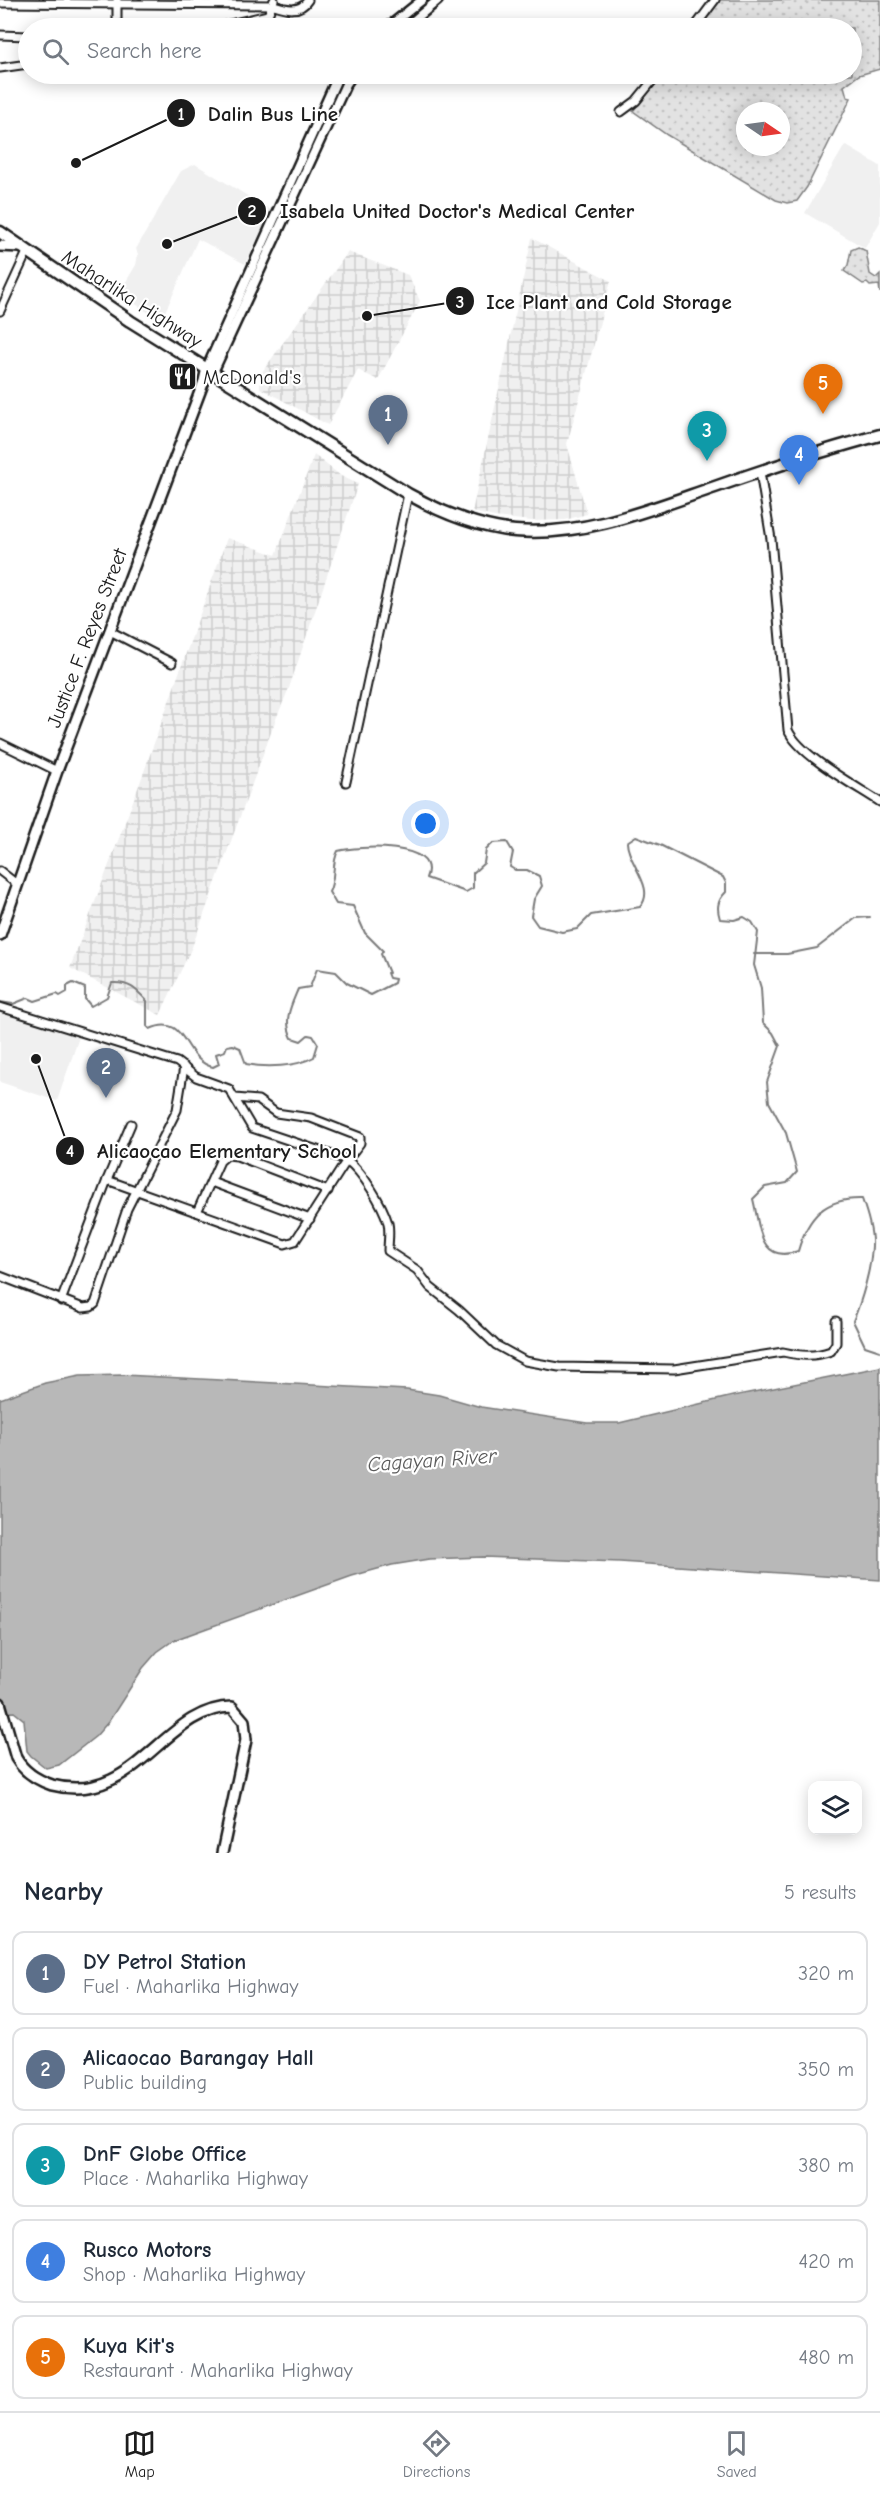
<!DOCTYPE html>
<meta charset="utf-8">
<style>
:root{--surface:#fff;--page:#f6f6f7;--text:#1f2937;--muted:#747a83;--line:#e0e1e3;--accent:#1c1c1c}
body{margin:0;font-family:"Comic Neue",sans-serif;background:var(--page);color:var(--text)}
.controls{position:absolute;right:18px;bottom:18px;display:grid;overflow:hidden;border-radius:12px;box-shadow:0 3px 15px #0003}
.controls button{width:54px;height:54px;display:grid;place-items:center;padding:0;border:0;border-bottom:2px solid var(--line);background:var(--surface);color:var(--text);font:30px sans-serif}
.compass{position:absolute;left:736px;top:102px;width:54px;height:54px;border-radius:50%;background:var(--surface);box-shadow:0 3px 15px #0003;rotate:103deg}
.you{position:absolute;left:426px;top:824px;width:21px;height:21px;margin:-15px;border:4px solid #fff;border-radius:50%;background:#1a73e8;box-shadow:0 0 0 9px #1a73e833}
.badge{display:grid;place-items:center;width:39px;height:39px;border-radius:50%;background:var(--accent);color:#fff;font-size:20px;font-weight:700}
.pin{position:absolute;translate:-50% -50px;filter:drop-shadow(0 2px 3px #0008)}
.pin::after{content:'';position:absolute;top:32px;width:21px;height:18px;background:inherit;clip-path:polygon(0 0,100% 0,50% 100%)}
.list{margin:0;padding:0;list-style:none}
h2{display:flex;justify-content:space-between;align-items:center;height:78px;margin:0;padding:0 24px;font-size:26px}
h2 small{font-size:20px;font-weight:400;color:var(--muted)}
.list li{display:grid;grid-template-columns:39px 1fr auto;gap:18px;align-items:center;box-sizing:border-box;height:84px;margin:0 12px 12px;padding:0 12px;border:2px solid var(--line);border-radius:12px}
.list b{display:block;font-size:22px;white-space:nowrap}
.list p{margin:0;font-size:20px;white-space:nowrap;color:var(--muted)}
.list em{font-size:20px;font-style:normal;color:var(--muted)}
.icon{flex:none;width:33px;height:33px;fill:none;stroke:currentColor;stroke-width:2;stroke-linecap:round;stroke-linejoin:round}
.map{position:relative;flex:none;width:880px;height:1853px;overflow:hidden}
.search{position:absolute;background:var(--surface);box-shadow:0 3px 15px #0003;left:18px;right:18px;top:18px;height:66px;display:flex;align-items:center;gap:15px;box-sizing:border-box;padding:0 21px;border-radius:33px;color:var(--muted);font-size:22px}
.sheet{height:558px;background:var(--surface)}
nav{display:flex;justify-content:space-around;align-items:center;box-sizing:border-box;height:84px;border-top:2px solid var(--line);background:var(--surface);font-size:16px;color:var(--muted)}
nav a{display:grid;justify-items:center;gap:3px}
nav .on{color:var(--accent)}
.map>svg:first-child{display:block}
.built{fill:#f0f0f0}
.industrial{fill:url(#industrial-grid)}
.grass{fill:url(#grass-dots);stroke:#7f7f7f;stroke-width:1.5;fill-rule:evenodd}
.water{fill:#b8b8b8;stroke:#7a7a7a;stroke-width:1.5}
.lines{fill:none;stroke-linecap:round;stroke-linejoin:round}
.stream{stroke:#7a7a7a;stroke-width:2}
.minor-casing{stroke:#1c1c1c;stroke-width:11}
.tertiary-casing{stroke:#1c1c1c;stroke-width:13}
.secondary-casing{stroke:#1c1c1c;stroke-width:14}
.primary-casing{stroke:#1c1c1c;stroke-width:15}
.minor{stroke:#fff;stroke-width:7}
.tertiary{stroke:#fff;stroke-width:8}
.secondary{stroke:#fff;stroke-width:9}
.primary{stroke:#fff;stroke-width:10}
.labels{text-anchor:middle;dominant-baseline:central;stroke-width:4.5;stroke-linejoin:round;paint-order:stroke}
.street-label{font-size:20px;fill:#1c1c1c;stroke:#fff}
.poi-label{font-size:20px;fill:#1c1c1c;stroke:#fff;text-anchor:start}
.water-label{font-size:21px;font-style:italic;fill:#5a5a5a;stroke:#fff}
.leader{fill:none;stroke:#1c1c1c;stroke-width:2}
.callout-dot{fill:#1c1c1c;stroke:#fff;stroke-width:2}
.mark-label{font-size:18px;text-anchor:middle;font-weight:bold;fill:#fff}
.callout-label{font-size:21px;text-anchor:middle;font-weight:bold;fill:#1c1c1c;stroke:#fff;stroke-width:4.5;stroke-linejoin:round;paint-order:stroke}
</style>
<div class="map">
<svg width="880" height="1853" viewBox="0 0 880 1853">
<defs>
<pattern id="industrial-grid" width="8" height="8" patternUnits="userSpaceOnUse" patternTransform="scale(1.5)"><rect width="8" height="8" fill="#f0f0f0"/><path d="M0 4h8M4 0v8" fill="none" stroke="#cdcdcd"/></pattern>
<pattern id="grass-dots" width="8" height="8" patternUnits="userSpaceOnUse" patternTransform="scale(1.5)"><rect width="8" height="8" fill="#e2e2e2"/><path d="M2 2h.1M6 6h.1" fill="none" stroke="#c1c1c1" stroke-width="1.8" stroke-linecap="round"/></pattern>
</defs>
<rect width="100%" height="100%" fill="#fff"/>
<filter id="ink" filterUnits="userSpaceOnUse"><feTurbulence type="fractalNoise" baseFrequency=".0167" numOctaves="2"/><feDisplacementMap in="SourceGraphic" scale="12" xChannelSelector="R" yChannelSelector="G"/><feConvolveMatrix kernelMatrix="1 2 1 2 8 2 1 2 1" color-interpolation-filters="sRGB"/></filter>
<g filter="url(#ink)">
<g class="built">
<polygon points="845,145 880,166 880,222 865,248 805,213"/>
<polygon points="195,164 271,210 245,264 198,239 161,321 119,293 136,265 138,254 136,249 181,171"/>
<polygon points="0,1013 79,1037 57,1101 0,1082"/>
</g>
<g class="industrial">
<polygon points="532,238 611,281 567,444 587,514 565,520 532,521 495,517 472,512"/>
<polygon points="348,252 408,275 420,301 378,380 358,370 328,425 260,388 260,375"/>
<polygon points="314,455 341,476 358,484 289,688 276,719 192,947 160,1015 70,968 141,780 227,538 276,555"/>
</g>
<g class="grass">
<path d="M719 0H880V69L859 75 844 86 847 97 851 98 807 187 797 201 787 203 776 200 667 135 633 111 662 74H852V28H697ZM745 111H781V147H745Z"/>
<polygon points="858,247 866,251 870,274 876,278 880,274 880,293 879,285 870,286 867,283 863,284 844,271 848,265 851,250"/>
</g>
<polygon class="water" points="880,1367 880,1580 620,1562 483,1557 429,1559 392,1565 352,1576 174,1640 157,1652 143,1668 109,1721 96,1736 59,1765 46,1768 31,1756 27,1751 24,1720 14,1712 0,1713 0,1399 45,1383 80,1376 124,1375 407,1390 439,1395 481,1407 587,1423 619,1423 733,1396"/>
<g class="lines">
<g class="stream">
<polyline points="754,954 787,954 817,948 856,918 870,917"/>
<path d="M0 1002 13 1004 28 998 35 1001 57 994 60 996 67 992V986L73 983 85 988V999L91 1006 107 997 112 983C129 982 136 989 147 1001V1026L150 1029C188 1012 182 1060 213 1067L219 1064 216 1054 225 1051 227 1046 233 1045 240 1048 246 1064C266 1068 296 1067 314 1057L318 1044 313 1036 308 1035 301 1041 292 1038C283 1020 291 1006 298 989L310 987 317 969 336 972 347 983 371 995 394 983 395 979 389 978 387 973H389L381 954 383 951 365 933 353 906 336 904 329 892C336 879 331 864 338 851 356 846 442 841 426 878L466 892 473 888V873L484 863 486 850 493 843 507 842 513 852 510 867 515 870H527L539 876 542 886 534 899 531 916 538 926 562 932 577 929 591 915 640 907C657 888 627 863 627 842L636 836 660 845 723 877 726 883V892C718 900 716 907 720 919L734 920 744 917 752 922 758 932 754 965 761 988 763 1023 773 1033 780 1046 767 1082 769 1102 786 1133 797 1172 787 1183 765 1187 753 1199C760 1226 759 1265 798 1251 808 1216 825 1198 862 1199 867 1213 873 1231 872 1246 871 1269 862 1300 853 1321L865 1346 880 1351"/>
</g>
<defs>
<g id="minor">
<path d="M0 3 274 5C286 9 300 13 308 0"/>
<polyline points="117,28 117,1"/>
<polyline points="213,28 268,15 274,0"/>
<polyline points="694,28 715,0"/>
<polyline points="0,35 28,36"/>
<polyline points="0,68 28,64"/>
<polyline points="621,112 636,101 658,74"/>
<polyline points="0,311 27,252"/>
<path d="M760 472 771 539 788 730C800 756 856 786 880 802"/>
<polyline points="110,631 172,663"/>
<polyline points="0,743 57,771"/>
<polyline points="346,782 408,494"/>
<polyline points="0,871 18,885"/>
<path d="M0 1007 177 1062 196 1077 229 1089 252 1128 347 1160C363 1173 382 1203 388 1223 390 1231 388 1242 388 1251L417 1270 430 1287 459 1310 496 1345 525 1361 559 1367 674 1369 783 1352C801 1356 814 1357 831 1351L836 1343V1321"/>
<polyline points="107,1180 131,1124"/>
<polyline points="211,1182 310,1219"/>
<polyline points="197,1212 220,1161 227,1155 237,1156 328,1191"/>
<polyline points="0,1276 83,1308 91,1307 95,1304 127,1209 177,1110 184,1067"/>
<polyline points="61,1301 107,1180 285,1244 295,1241 347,1160 360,1143 360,1137 311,1118 276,1113 258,1100 235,1098"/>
</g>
<g id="tertiary">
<polyline points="387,28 422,0"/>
<polyline points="405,28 438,0"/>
<polyline points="207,368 339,74"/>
<polyline points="213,372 346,84 353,74"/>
</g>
<g id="secondary">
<polyline points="0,246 21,247"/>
<polyline points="0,935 57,771 204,381 207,368"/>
<path d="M0 1703 16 1758C24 1772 37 1780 52 1785 136 1807 164 1707 232 1707L244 1721 246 1740 222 1853"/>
</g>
<path id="primary" d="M0 232 130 321 408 494C442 513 477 527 515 531 584 537 651 509 715 487 769 468 824 450 880 435"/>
</defs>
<use href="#minor" class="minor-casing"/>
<use href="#tertiary" class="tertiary-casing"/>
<use href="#secondary" class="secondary-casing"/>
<use href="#primary" class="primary-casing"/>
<use href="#minor" class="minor"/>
<use href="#tertiary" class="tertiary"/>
<use href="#secondary" class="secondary"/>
<use href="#primary" class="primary"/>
</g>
</g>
<defs>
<symbol id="restaurant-square" viewBox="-11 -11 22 22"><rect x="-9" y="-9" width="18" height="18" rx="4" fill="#1c1c1c" stroke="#fff"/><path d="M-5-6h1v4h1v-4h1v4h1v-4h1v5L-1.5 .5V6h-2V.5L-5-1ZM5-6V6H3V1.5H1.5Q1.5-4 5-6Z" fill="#fff"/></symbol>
</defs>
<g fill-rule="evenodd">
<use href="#restaurant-square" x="166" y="360" width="33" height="33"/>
</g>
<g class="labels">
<g class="street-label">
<text transform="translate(132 299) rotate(33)">Maharlika Highway</text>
<text transform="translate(87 638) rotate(-69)">Justice F. Reyes Street</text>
</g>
<g class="poi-label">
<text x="203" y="377">McDonald's</text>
</g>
<g class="water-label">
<text transform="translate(432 1460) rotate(-4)">Cagayan River</text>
</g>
</g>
<path class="leader" d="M76 163L181 113M167 244L252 211M367 316L460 301M36 1059L70 1151"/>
<g class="callout-dot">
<circle cx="76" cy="163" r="6"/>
<circle cx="167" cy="244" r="6"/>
<circle cx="367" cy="316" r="6"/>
<circle cx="36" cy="1059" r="6"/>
<circle cx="181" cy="113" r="15"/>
<circle cx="252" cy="211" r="15"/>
<circle cx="460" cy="301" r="15"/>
<circle cx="70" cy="1151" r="15"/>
</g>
<g class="mark-label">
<text x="181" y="120">1</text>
<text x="252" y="217">2</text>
<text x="460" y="308">3</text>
<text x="70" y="1157">4</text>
</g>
<g class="callout-label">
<text x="273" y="121">Dalin Bus Line</text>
<text x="457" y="218">Isabela United Doctor's Medical Center</text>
<text x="609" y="309">Ice Plant and Cold Storage</text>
<text x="227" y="1158">Alicaocao Elementary School</text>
</g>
</svg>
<div class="controls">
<button><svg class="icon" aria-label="layers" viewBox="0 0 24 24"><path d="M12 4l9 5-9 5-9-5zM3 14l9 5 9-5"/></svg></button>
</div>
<svg class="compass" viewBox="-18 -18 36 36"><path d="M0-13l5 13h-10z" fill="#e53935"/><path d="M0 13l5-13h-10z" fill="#747a83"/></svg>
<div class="you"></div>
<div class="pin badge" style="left:388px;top:445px;background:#5c6f8a">1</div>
<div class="pin badge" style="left:106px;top:1098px;background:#5c6f8a">2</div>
<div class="pin badge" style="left:707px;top:461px;background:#0f9aa8">3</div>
<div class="pin badge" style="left:799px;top:485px;background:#3f7fe0">4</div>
<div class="pin badge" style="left:823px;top:414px;background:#e8710a">5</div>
<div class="search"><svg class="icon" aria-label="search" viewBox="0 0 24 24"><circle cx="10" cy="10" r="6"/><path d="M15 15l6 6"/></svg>Search here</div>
</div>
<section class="sheet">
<h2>Nearby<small>5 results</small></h2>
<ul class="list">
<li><span class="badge" style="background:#5c6f8a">1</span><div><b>DY Petrol Station</b><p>Fuel · Maharlika Highway</p></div><em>320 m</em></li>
<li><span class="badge" style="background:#5c6f8a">2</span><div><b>Alicaocao Barangay Hall</b><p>Public building</p></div><em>350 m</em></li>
<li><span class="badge" style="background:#0f9aa8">3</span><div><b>DnF Globe Office</b><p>Place · Maharlika Highway</p></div><em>380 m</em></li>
<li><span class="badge" style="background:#3f7fe0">4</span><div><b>Rusco Motors</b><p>Shop · Maharlika Highway</p></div><em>420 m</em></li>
<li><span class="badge" style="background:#e8710a">5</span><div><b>Kuya Kit's</b><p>Restaurant · Maharlika Highway</p></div><em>480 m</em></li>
</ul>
</section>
<nav>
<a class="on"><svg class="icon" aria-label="map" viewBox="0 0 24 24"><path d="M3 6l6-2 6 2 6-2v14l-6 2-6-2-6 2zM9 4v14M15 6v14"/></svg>Map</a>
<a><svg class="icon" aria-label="directions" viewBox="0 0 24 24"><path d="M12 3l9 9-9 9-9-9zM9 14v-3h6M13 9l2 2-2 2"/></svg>Directions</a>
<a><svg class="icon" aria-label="saved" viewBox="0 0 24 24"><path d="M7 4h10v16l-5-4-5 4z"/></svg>Saved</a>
</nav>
